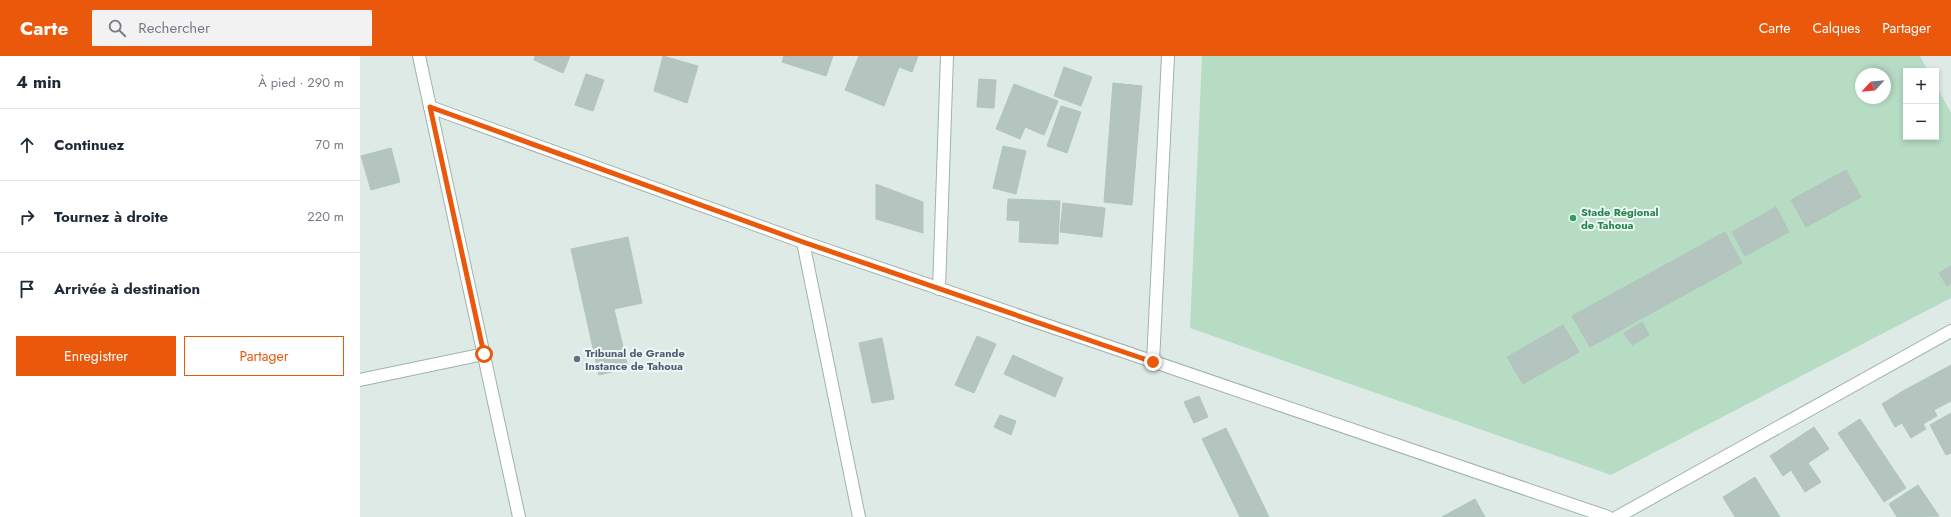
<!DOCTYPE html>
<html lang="fr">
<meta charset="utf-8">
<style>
:root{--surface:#fff;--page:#f2f2f3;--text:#1f2937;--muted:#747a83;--line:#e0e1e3;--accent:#ea580c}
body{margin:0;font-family:Jost,sans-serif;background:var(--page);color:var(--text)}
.controls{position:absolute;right:12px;top:12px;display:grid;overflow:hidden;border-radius:0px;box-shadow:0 2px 6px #0003}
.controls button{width:36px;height:36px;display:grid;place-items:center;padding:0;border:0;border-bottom:1px solid var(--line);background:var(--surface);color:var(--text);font:20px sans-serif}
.compass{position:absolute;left:1495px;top:12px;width:36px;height:36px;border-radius:50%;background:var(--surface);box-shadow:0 2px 6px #0003;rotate:244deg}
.stop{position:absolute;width:12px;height:12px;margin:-9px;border:3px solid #ea580c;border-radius:50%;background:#fff}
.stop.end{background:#ea580c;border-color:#fff;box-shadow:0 1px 4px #0008}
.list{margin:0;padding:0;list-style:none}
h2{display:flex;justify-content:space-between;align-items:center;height:52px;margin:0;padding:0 16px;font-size:17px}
h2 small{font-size:13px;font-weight:400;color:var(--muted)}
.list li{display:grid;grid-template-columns:26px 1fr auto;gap:12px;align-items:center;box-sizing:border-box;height:72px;padding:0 16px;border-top:1px solid var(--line)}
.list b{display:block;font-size:15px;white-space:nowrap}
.list em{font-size:13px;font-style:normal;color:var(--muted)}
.actions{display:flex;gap:8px;padding:12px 16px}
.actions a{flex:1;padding:9px 0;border:1px solid var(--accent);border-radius:0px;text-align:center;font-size:14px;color:var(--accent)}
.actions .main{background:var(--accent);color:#fff}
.icon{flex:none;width:22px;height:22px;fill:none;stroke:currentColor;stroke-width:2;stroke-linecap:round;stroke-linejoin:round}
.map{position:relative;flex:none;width:1591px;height:461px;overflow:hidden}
header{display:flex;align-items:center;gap:24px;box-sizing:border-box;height:56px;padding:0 20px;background:var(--accent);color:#fff}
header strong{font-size:19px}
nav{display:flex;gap:22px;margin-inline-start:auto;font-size:14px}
.search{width:280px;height:36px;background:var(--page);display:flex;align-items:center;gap:10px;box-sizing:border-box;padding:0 14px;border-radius:0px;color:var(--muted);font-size:15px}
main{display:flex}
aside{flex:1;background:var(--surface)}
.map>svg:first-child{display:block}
.green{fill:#b6dcc4;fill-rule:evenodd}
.building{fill:#b4c5bf;stroke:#b1c4be}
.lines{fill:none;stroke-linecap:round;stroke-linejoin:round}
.minor-casing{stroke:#a1b2ae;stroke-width:14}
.minor{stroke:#fff;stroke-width:12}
.route{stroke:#ea580c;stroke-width:5}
.leisure-dot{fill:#2e9e5b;stroke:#eff7f4;stroke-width:1.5}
.service-dot{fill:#5c6f8a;stroke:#eff7f4;stroke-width:1.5}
.labels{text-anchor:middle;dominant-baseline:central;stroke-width:4;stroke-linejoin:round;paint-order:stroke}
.leisure-label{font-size:11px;font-weight:bold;fill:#27864d;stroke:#eff7f4;text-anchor:start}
.service-label{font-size:11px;font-weight:bold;fill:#4e5e75;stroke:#eff7f4;text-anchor:start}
</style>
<header>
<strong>Carte</strong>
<div class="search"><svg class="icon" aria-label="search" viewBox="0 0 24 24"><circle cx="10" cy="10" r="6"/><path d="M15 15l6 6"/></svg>Rechercher</div>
<nav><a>Carte</a><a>Calques</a><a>Partager</a></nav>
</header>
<main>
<aside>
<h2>4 min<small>À pied · 290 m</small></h2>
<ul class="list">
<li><svg class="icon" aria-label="ahead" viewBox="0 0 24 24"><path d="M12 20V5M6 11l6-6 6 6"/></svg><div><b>Continuez</b></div><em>70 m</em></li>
<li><svg class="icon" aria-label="right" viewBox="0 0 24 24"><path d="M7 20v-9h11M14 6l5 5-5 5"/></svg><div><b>Tournez à droite</b></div><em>220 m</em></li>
<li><svg class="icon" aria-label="arrive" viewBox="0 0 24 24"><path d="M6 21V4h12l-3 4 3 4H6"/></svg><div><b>Arrivée à destination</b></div></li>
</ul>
<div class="actions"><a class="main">Enregistrer</a><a>Partager</a></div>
</aside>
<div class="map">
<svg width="1591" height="461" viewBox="0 0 1591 461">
<rect width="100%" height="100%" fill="#deeae6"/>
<path class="green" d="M842 0H1560L1568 15H1546V81H1576V29L1591 57V242L1251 419 830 272ZM1501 18H1525V42H1501Z"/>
<g class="building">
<polygon points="175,0 210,0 203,17 174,4"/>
<polygon points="303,0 338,10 327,47 294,35"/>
<polygon points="424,0 473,0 466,20 422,6"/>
<polygon points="499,0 558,0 552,16 539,11 524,50 485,34"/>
<polygon points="704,11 732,21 721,50 694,40"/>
<polygon points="226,18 244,24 233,55 215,49"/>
<polygon points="619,23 636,24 634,52 617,51"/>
<polygon points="753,27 782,30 772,149 744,146"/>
<polygon points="654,28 698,45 684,79 665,71 660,83 636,73"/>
<polygon points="701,50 721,56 707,97 687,90"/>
<polygon points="643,90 666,95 656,138 633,132"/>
<polygon points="31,92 40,126 11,134 1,100"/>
<polygon points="1486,114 1501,141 1446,171 1431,144"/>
<polygon points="516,128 563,146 563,177 516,163"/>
<polygon points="648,143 700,145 698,188 659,186 660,165 647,164"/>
<polygon points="703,147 745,152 742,181 700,176"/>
<polygon points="1416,151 1429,176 1385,200 1372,176"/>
<polygon points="1365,176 1382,207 1230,291 1212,260"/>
<polygon points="268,181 282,247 254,253 268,312 239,319 211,193"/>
<polygon points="1591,210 1591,227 1587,230 1579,217"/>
<polygon points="1282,266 1289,279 1272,289 1264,277"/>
<polygon points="1203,269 1219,296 1163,328 1147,301"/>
<polygon points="617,280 636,288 614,337 595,329"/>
<polygon points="522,282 534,343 512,347 499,287"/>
<polygon points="653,299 703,322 695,341 644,318"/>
<polygon points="1591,309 1591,345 1574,354 1577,360 1563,368 1543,335"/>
<polygon points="1543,335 1566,373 1551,382 1542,367 1535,371 1522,348"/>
<polygon points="839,340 848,361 834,367 824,346"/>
<polygon points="1591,357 1591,397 1586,399 1570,369"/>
<polygon points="640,359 656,365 651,379 634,371"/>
<polygon points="1500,363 1546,432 1524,446 1478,377"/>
<polygon points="1454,371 1469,393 1448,407 1461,426 1445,436 1431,414 1423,420 1410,400"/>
<polygon points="866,372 909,461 880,461 842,383"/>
<polygon points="1395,421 1420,461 1375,461 1363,441"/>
<polygon points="1558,429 1579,460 1537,461 1529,448"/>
<polygon points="1115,443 1125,461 1082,461"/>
</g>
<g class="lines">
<defs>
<g id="minor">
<polyline points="59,0 159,461"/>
<polyline points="70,51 443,186 1248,461"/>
<polyline points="443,186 499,461"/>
<polyline points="579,233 587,0"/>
<polyline points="793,306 808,0"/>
<polyline points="0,324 124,298"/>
<polyline points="1257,461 1591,275"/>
</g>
</defs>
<use href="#minor" class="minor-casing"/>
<use href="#minor" class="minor"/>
</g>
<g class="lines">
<polyline class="route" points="124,298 70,51 443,186 793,306"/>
</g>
<circle class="leisure-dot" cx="1213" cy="162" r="4"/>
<circle class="service-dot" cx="217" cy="303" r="4"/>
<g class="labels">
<g class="leisure-label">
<text x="1221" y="156">Stade Régional<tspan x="1221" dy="13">de Tahoua</tspan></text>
</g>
<g class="service-label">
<text x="225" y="297">Tribunal de Grande<tspan x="225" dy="13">Instance de Tahoua</tspan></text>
</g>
</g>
</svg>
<div class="controls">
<button>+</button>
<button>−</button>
</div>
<svg class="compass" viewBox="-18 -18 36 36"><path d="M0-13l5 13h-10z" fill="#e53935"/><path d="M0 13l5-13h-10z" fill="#747a83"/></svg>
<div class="stop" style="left:124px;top:298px"></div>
<div class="stop end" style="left:793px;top:306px"></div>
</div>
</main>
